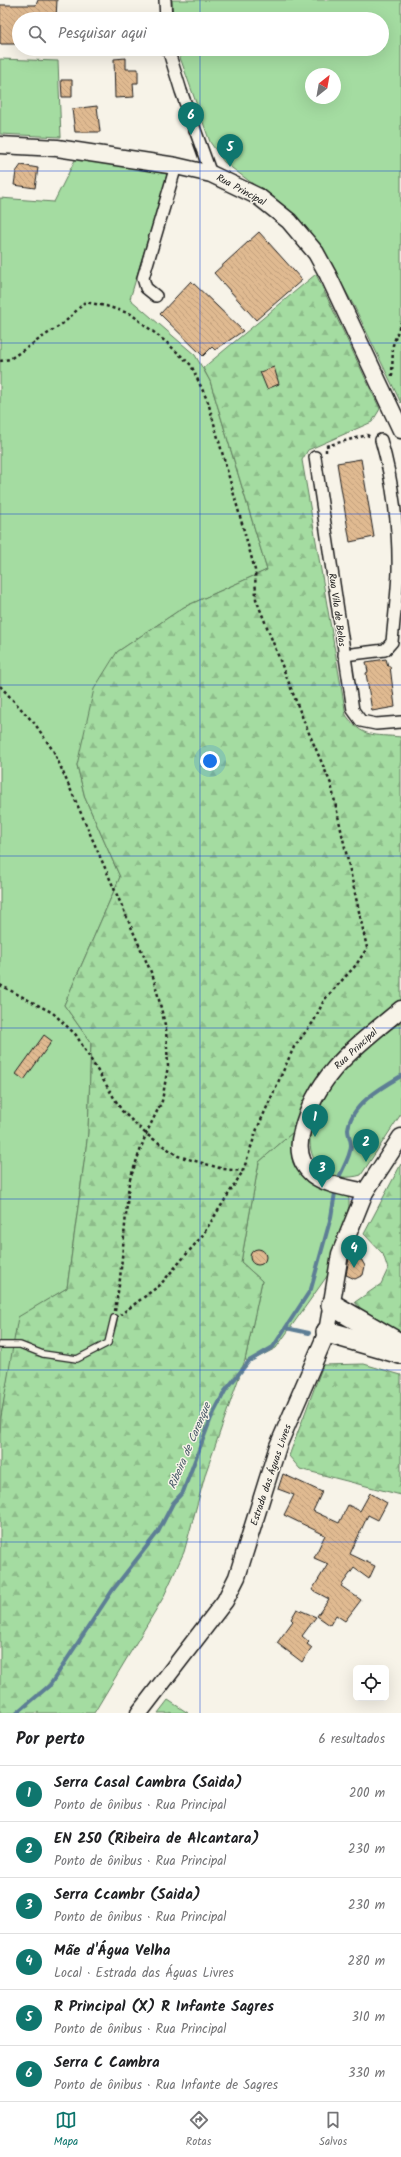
<!DOCTYPE html>
<html lang="pt">
<meta charset="utf-8">
<style>
:root{--surface:#fff;--page:#f2f2f2;--text:#202124;--muted:#757577;--line:#e0e0e0;--accent:#0f766e}
body{margin:0;font-family:Kalam,sans-serif;background:var(--page);color:var(--text)}
.controls{position:absolute;right:12px;bottom:12px;display:grid;overflow:hidden;border-radius:6px;box-shadow:0 4px 16px #0002}
.controls button{width:36px;height:36px;display:grid;place-items:center;padding:0;border:0;border-bottom:1px solid var(--line);background:var(--surface);color:var(--text);font:20px sans-serif}
.compass{position:absolute;left:305px;top:68px;width:36px;height:36px;border-radius:50%;background:var(--surface);box-shadow:0 4px 16px #0002;rotate:31deg}
.you{position:absolute;left:210px;top:761px;width:14px;height:14px;margin:-10px;border:3px solid #fff;border-radius:50%;background:#1a73e8;box-shadow:0 0 0 6px #1a73e833}
.badge{display:grid;place-items:center;width:26px;height:26px;border-radius:50%;background:var(--accent);color:#fff;font-size:13px;font-weight:700}
.pin{position:absolute;translate:-50% -33px;filter:drop-shadow(0 1px 2px #0008)}
.pin::after{content:'';position:absolute;top:21px;width:14px;height:12px;background:inherit;clip-path:polygon(0 0,100% 0,50% 100%)}
.list{margin:0;padding:0;list-style:none}
h2{display:flex;justify-content:space-between;align-items:center;height:52px;margin:0;padding:0 16px;font-size:17px}
h2 small{font-size:13px;font-weight:400;color:var(--muted)}
.list li{display:grid;grid-template-columns:26px 1fr auto;gap:12px;align-items:center;box-sizing:border-box;height:56px;padding:0 16px;border-top:1px solid var(--line)}
.list b{display:block;font-size:15px;white-space:nowrap}
.list p{margin:0;font-size:13px;white-space:nowrap;color:var(--muted)}
.list em{font-size:13px;font-style:normal;color:var(--muted)}
.icon{flex:none;width:22px;height:22px;fill:none;stroke:currentColor;stroke-width:2;stroke-linecap:round;stroke-linejoin:round}
.map{position:relative;flex:none;width:401px;height:1713px;overflow:hidden}
.search{position:absolute;background:var(--surface);box-shadow:0 4px 16px #0002;left:12px;right:12px;top:12px;height:44px;display:flex;align-items:center;gap:10px;box-sizing:border-box;padding:0 14px;border-radius:22px;color:var(--muted);font-size:15px}
.sheet{height:388px;background:var(--surface)}
nav{display:flex;justify-content:space-around;align-items:center;box-sizing:border-box;height:56px;border-top:1px solid var(--line);background:var(--surface);font-size:11px;color:var(--muted)}
nav a{display:grid;justify-items:center;gap:2px}
nav .on{color:var(--accent)}
.map>svg:first-child{display:block}
.grass{fill:#a4dca1;stroke:#607c5e;fill-rule:evenodd}
.forest{fill:url(#forest-firs);stroke:#607c5e}
.lines{fill:none;stroke-linecap:round;stroke-linejoin:round}
.stream{stroke:#5d7e95;stroke-width:4}
.building{fill:url(#building-back-hatch);stroke:#1c1c1c}
.lane-casing{stroke:#1c1c1c;stroke-width:8}
.street-casing{stroke:#1c1c1c;stroke-width:14}
.secondary-casing{stroke:#1c1c1c;stroke-width:19}
.highway-casing{stroke:#1c1c1c;stroke-width:24}
.path{stroke:#1c1c1c;stroke-width:2.5;stroke-dasharray:3 3;stroke-linecap:butt}
.lane{stroke:#f7f3e8;stroke-width:5.5}
.street{stroke:#f7f3e8;stroke-width:11}
.secondary{stroke:#f7f3e8;stroke-width:16}
.highway{stroke:#f7f3e8;stroke-width:21}
.grid{fill:none;stroke:#1d4ed8;stroke-width:1;stroke-opacity:0.55}
.labels{text-anchor:middle;dominant-baseline:central;stroke-width:3;stroke-linejoin:round;paint-order:stroke}
.street-label{font-size:10px;fill:#1c1c1c;stroke:#f7f3e8}
.water-label{font-size:11px;font-style:italic;fill:#425563;stroke:#f7f3e8}
</style>
<div class="map">
<svg width="401" height="1713" viewBox="0 0 401 1713">
<defs>
<pattern id="forest-firs" width="22" height="20" patternUnits="userSpaceOnUse"><rect width="22" height="20" fill="#a4dca1"/><path d="M5 1l3.5 6h-7zM16 11l3.5 6h-7z" fill="#8dbc8a"/></pattern>
<pattern id="building-back-hatch" width="6" height="6" patternUnits="userSpaceOnUse"><rect width="6" height="6" fill="#e0ba91"/><path d="M-1 5l2 2M0 0l6 6M5-1l2 2" fill="none" stroke="#c09f7c"/></pattern>
</defs>
<rect width="100%" height="100%" fill="#f7f3e8"/>
<filter id="ink" filterUnits="userSpaceOnUse"><feTurbulence type="fractalNoise" baseFrequency=".025" numOctaves="2"/><feDisplacementMap in="SourceGraphic" scale="8" xChannelSelector="R" yChannelSelector="G"/><feConvolveMatrix kernelMatrix="1 2 1 2 8 2 1 2 1" color-interpolation-filters="sRGB"/></filter>
<g filter="url(#ink)">
<g class="grass">
<path d="M172 0H401V403L354 306 320 245 294 215 224 162 210 142 177 49H382V19H173ZM311 74H335V98H311Z"/>
<polygon points="0,59 58,61 61,137 0,134"/>
<polygon points="76,158 167,174 169,180 150,232 130,299 195,355 210,381 267,570 184,607 117,652 77,765 85,798 120,877 64,1005 91,1043 88,1133 67,1288 19,1317 1,1417 0,1433 0,198 54,202"/>
<path d="M401 1022V1114L361 1175C349 1179 330 1178 321 1168 292 1142 327 1081 349 1060 364 1046 384 1035 401 1022Z"/>
<path d="M294 1131C283 1179 307 1178 344 1191L349 1199V1206L330 1272 276 1348 251 1361 245 1360 262 1281 241 1262 259 1162Z"/>
</g>
<g class="forest">
<path d="M316 274 380 409 372 422 308 450 302 460 346 715C363 739 374 734 401 737V1001L350 1043 323 1069 294 1131 259 1162 241 1262 262 1281 245 1360 206 1472 184 1552 163 1598 94 1713H0V1433L1 1417 18 1317 67 1288 88 1133 91 1043 64 1005 120 877 85 798 77 765 94 689 117 652 184 607 267 570 210 381 203 368Z"/>
<polygon points="401,1164 401,1334 365,1315 355,1302 381,1284 388,1269 383,1254 364,1234"/>
<polygon points="364,1364 401,1375 401,1495 300,1469 289,1456 323,1365"/>
<polygon points="168,1700 188,1713 158,1713"/>
</g>
<g class="lines">
<g class="stream">
<path d="M339 1177C343 1168 351 1155 351 1145 351 1140 348 1135 348 1130 350 1105 382 1087 401 1076"/>
<polyline points="286,1328 309,1333"/>
<polyline points="17,1713 50,1685 112,1591 158,1532 173,1503 183,1492 211,1418 225,1391 249,1361 273,1347 311,1289 331,1217 335,1193"/>
</g>
</g>
<g class="building">
<polygon points="38,0 57,0 56,18 20,17 19,44 0,44 0,5 36,5"/>
<polygon points="126,58 126,69 138,69 138,83 133,83 134,97 115,98 114,59"/>
<polygon points="61,80 72,80 72,97 62,97"/>
<polygon points="97,106 100,132 75,132 72,109"/>
<polygon points="21,165 38,168 35,188 14,185 16,172"/>
<polygon points="259,232 302,280 256,320 214,273"/>
<polygon points="191,281 243,331 215,350 212,347 203,356 160,314"/>
<polygon points="274,367 279,384 267,389 260,372"/>
<polygon points="361,459 374,537 350,542 337,463"/>
<polygon points="386,659 388,666 390,666 395,707 372,711 366,673 368,672 366,662"/>
<polygon points="44,1035 52,1041 24,1080 16,1074"/>
<circle cx="258" cy="1257" r="8"/>
<polygon points="353,1257 361,1259 365,1266 363,1275 355,1279 346,1275 349,1258"/>
<polygon points="283,1474 322,1492 313,1511 339,1523 348,1505 360,1511 370,1493 387,1503 378,1520 368,1515 350,1554 375,1566 369,1579 354,1568 341,1586 361,1600 345,1621 336,1615 330,1625 317,1616 329,1599 312,1590 328,1564 314,1558 325,1535 284,1515 294,1495 278,1489"/>
<polygon points="297,1609 316,1617 302,1636 309,1642 307,1644 312,1648 302,1662 277,1643 293,1621 291,1619"/>
</g>
<g class="lines">
<defs>
<polyline id="lane" points="0,1345 20,1345 43,1354 77,1359 108,1343 114,1318"/>
<g id="street">
<polyline points="165,0 166,19"/>
<polyline points="168,49 181,91 211,174"/>
<polyline points="156,296 146,288 143,278 176,166"/>
<polyline points="315,457 353,710 361,721 376,724 401,722"/>
<path d="M344 655 385 650 392 642C394 619 397 596 398 572 399 530 393 481 381 440"/>
</g>
<g id="secondary">
<polyline points="0,145 57,148 176,166 211,174 259,197 289,221 316,253 328,275 401,430"/>
<path d="M365 1192C349 1188 326 1185 313 1175 299 1163 297 1148 302 1131 317 1072 357 1046 401 1009"/>
<polyline points="139,1713 225,1601 237,1577 278,1446 327,1332 340,1254 365,1192 401,1137"/>
</g>
<g id="highway">
<polyline points="332,1305 401,1345"/>
<polyline points="327,1332 400,1353"/>
</g>
</defs>
<use href="#lane" class="lane-casing"/>
<use href="#street" class="street-casing"/>
<use href="#secondary" class="secondary-casing"/>
<use href="#highway" class="highway-casing"/>
<g class="path">
<polyline points="0,361 10,359 65,322 85,302 106,306 131,314 166,342 191,365 208,402 255,570 256,599 303,719 331,784 367,948 356,965 324,1000 314,1021 294,1047 257,1129 243,1171 202,1236 160,1285 120,1315"/>
<polyline points="392,376 393,345 401,322"/>
<polyline points="326,452 326,446 367,435 371,437"/>
<polyline points="0,686 35,724 54,752 154,979 166,1029 168,1066 162,1101 146,1134 129,1182 120,1279 115,1311"/>
<polyline points="0,985 53,1013 76,1035 122,1111 146,1134 178,1156 223,1169 243,1171"/>
</g>
<use href="#lane" class="lane"/>
<use href="#street" class="street"/>
<use href="#secondary" class="secondary"/>
<use href="#highway" class="highway"/>
</g>
</g>
<path class="grid" d="M200 0V19M200 49V1713M0 171H401M0 343H401M0 514H401M0 685H401M0 856H401M0 1028H401M0 1199H401M0 1370H401M0 1542H401"/>
<g class="labels">
<g class="street-label">
<text transform="translate(241 190) rotate(29)">Rua Principal</text>
<text transform="translate(337 610) rotate(82)">Rua Vila de Belas</text>
<text transform="translate(356 1049) rotate(-43)">Rua Principal</text>
<text transform="translate(271 1475) rotate(-71)">Estrada das Águas Livres</text>
</g>
<g class="water-label">
<text transform="translate(190 1446) rotate(-67)">Ribeira de Carenque</text>
</g>
</g>
</svg>
<div class="controls">
<button><svg class="icon" aria-label="locate" viewBox="0 0 24 24"><circle cx="12" cy="12" r="6"/><path d="M12 2v4M12 18v4M2 12h4M18 12h4"/></svg></button>
</div>
<svg class="compass" viewBox="-18 -18 36 36"><path d="M0-13l5 13h-10z" fill="#e53935"/><path d="M0 13l5-13h-10z" fill="#757577"/></svg>
<div class="you"></div>
<div class="pin badge" style="left:315px;top:1137px">1</div>
<div class="pin badge" style="left:366px;top:1162px">2</div>
<div class="pin badge" style="left:322px;top:1188px">3</div>
<div class="pin badge" style="left:354px;top:1268px">4</div>
<div class="pin badge" style="left:230px;top:167px">5</div>
<div class="pin badge" style="left:191px;top:135px">6</div>
<div class="search"><svg class="icon" aria-label="search" viewBox="0 0 24 24"><circle cx="10" cy="10" r="6"/><path d="M15 15l6 6"/></svg>Pesquisar aqui</div>
</div>
<section class="sheet">
<h2>Por perto<small>6 resultados</small></h2>
<ul class="list">
<li><span class="badge">1</span><div><b>Serra Casal Cambra (Saida)</b><p>Ponto de ônibus · Rua Principal</p></div><em>200 m</em></li>
<li><span class="badge">2</span><div><b>EN 250 (Ribeira de Alcantara)</b><p>Ponto de ônibus · Rua Principal</p></div><em>230 m</em></li>
<li><span class="badge">3</span><div><b>Serra Ccambr (Saida)</b><p>Ponto de ônibus · Rua Principal</p></div><em>230 m</em></li>
<li><span class="badge">4</span><div><b>Mãe d'Água Velha</b><p>Local · Estrada das Águas Livres</p></div><em>280 m</em></li>
<li><span class="badge">5</span><div><b>R Principal (X) R Infante Sagres</b><p>Ponto de ônibus · Rua Principal</p></div><em>310 m</em></li>
<li><span class="badge">6</span><div><b>Serra C Cambra</b><p>Ponto de ônibus · Rua Infante de Sagres</p></div><em>330 m</em></li>
</ul>
</section>
<nav>
<a class="on"><svg class="icon" aria-label="map" viewBox="0 0 24 24"><path d="M3 6l6-2 6 2 6-2v14l-6 2-6-2-6 2zM9 4v14M15 6v14"/></svg>Mapa</a>
<a><svg class="icon" aria-label="directions" viewBox="0 0 24 24"><path d="M12 3l9 9-9 9-9-9zM9 14v-3h6M13 9l2 2-2 2"/></svg>Rotas</a>
<a><svg class="icon" aria-label="saved" viewBox="0 0 24 24"><path d="M7 4h10v16l-5-4-5 4z"/></svg>Salvos</a>
</nav>
